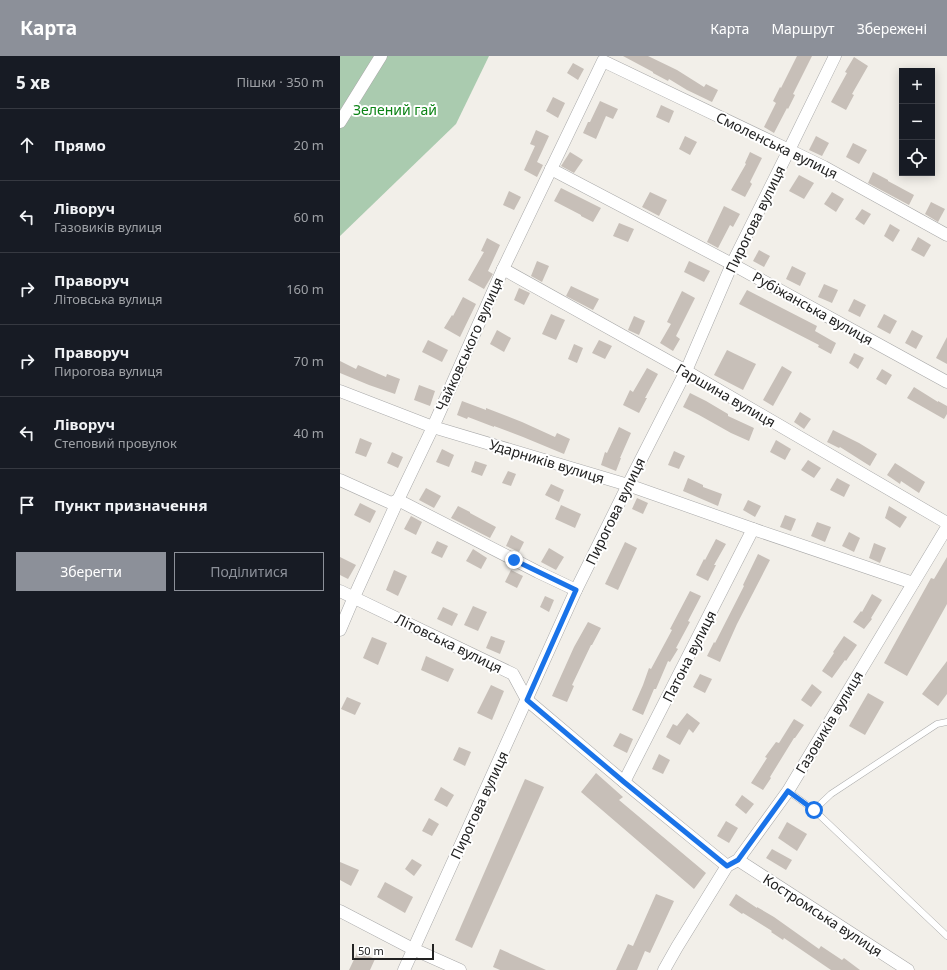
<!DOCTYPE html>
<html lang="uk">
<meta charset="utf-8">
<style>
:root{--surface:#171b24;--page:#20242c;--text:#f1f3f6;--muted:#9ea1a6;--line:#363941;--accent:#8c9099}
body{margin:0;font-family:"Noto Sans",sans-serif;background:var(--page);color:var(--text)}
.controls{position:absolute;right:12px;top:12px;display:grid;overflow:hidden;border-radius:0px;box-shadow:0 2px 10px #0003}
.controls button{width:36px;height:36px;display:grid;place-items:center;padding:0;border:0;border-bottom:1px solid var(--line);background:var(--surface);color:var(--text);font:20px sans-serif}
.scale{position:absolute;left:12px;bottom:10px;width:82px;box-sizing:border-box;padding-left:4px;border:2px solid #222;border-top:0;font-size:11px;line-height:14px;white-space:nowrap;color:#222;-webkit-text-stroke:3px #fff;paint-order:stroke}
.stop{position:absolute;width:12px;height:12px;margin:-9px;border:3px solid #1a73e8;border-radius:50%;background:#fff}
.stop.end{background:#1a73e8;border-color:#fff;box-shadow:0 1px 4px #0008}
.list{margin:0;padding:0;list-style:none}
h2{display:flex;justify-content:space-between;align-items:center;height:52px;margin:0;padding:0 16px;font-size:17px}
h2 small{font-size:13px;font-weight:400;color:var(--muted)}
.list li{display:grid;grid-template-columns:26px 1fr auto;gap:12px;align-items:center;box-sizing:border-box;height:72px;padding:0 16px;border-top:1px solid var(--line)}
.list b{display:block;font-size:15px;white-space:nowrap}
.list p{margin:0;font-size:13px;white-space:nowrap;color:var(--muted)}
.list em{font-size:13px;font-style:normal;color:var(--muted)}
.actions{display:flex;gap:8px;padding:12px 16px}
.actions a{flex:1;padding:9px 0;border:1px solid var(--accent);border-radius:0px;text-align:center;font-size:14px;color:var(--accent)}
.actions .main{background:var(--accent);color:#fff}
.icon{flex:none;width:22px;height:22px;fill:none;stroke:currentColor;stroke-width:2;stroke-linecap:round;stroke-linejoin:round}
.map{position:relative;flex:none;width:607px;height:914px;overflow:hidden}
header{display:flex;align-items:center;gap:24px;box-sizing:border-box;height:56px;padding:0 20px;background:var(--accent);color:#fff}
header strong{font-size:19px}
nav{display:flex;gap:22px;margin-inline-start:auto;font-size:14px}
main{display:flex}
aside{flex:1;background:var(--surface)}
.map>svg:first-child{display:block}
.cemetery{fill:#aacbaf}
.building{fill:#c7bfb8}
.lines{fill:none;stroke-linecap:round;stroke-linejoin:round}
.lane-casing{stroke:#a9a9a9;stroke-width:7}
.street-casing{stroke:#a9a9a9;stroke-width:13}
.lane{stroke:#fff;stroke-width:6}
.street{stroke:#fff;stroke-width:12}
.route{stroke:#1a73e8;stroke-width:5}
.labels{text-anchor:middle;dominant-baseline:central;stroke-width:4;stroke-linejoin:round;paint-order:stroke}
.park-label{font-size:14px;fill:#0c8416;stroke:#fff}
.street-label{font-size:14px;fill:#222;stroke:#fff}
</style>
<header>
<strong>Карта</strong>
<nav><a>Карта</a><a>Маршрут</a><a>Збережені</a></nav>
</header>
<main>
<aside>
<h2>5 хв<small>Пішки · 350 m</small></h2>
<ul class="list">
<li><svg class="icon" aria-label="ahead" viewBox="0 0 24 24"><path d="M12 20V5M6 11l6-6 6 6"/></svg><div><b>Прямо</b></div><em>20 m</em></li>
<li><svg class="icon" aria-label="left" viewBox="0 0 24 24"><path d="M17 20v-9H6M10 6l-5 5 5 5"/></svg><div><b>Ліворуч</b><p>Газовиків вулиця</p></div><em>60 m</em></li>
<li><svg class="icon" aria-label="right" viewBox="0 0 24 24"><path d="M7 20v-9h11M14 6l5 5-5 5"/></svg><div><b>Праворуч</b><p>Літовська вулиця</p></div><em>160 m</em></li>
<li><svg class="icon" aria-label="right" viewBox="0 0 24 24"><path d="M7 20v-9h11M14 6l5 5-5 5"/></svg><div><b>Праворуч</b><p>Пирогова вулиця</p></div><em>70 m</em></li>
<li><svg class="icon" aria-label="left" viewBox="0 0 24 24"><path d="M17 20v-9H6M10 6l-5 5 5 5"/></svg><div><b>Ліворуч</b><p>Степовий провулок</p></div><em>40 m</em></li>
<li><svg class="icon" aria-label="arrive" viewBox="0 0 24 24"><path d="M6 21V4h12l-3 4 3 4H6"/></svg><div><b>Пункт призначення</b></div></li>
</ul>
<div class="actions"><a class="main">Зберегти</a><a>Поділитися</a></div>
</aside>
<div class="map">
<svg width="607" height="914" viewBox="0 0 607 914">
<rect width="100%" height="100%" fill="#f2efe9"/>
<polygon class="cemetery" points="0,0 149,0 116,68 0,180"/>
<g class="building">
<polygon points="283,0 308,0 337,14 364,31 366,28 378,34 372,46 347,34 329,23 328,25 313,17 313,16"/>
<polygon points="457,0 472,0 453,38 455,39 448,53 447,52 434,77 424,71 436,47 433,45 440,31 441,32"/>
<polygon points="514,1 528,10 512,38 514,39 506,54 491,46 507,17 505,16"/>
<polygon points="233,7 244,13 238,24 227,17"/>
<polygon points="213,41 225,47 218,62 206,55"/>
<polygon points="260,45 278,53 273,63 266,60 256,83 243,77 248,66 250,66"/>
<polygon points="321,49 334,55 329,67 316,61"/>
<polygon points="196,74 209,80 197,106 203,109 197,121 184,114 195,90 190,88"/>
<polygon points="345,80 357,86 350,99 339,93"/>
<polygon points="476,80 489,87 482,100 469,94"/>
<polygon points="513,87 527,94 519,108 506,101"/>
<polygon points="230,96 243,104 234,117 221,110"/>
<polygon points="410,96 422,102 410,126 412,128 405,141 391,134 406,108 405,107"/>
<polygon points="533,116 548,124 548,125 574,139 569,149 528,127"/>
<polygon points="459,119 474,127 464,143 449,135"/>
<polygon points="221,132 261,152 253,166 241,160 241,159 214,145"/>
<polygon points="169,135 181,141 174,154 163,149"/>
<polygon points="310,136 327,144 319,160 302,151"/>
<polygon points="492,136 504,143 496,156 484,148"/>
<polygon points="591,146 605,153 598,166 585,158"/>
<polygon points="384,150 400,158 393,171 390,169 378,192 367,186"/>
<polygon points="522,153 531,158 524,169 515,163"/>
<polygon points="279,167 294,173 288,186 273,180"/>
<polygon points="550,168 560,174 553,186 544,180"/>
<polygon points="578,181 591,189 584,201 571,194"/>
<polygon points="147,182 160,189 148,215 153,218 144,233 128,224 144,196 141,195"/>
<polygon points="419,194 430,200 424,211 413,205"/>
<polygon points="197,205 209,210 202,226 191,220"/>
<polygon points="349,205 370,215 364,226 344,216"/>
<polygon points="452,210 466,217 460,230 446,223"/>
<polygon points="484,228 498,234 492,247 478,241"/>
<polygon points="231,230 259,243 253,254 226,240"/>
<polygon points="179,232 190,237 184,249 174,244"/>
<polygon points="407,234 477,270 475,275 496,287 491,298 478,291 479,289 399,248"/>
<polygon points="342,235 355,242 336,280 340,283 333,295 320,287 331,268 327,266"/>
<polygon points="123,241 136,248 120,281 104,272 112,259 113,260"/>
<polygon points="514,243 526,249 520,261 508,255"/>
<polygon points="211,258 225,264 216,284 202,278"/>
<polygon points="544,258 557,265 550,278 537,271"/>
<polygon points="294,260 305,265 299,279 288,274"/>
<polygon points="157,274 171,282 164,296 150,288"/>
<polygon points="572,274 583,280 576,293 565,287"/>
<polygon points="607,281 607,308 596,302"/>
<polygon points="88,284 108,294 102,306 82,296"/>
<polygon points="259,284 272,290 265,303 252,297"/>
<polygon points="234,288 243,292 237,307 228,303"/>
<polygon points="387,294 416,308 403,334 374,319"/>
<polygon points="514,297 524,302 518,313 509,307"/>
<polygon points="0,305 16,313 18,309 46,321 47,318 60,323 55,338 29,329 0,317"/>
<polygon points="442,310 452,316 433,350 423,344"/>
<polygon points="307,312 318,318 305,342 307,342 299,357 283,349 290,334 293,336"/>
<polygon points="542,313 552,319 546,329 536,323"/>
<polygon points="79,329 95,335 90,350 74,344"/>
<polygon points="574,331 598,346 598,345 607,350 607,358 604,363 567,342"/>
<polygon points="350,337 366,345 388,358 388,360 414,372 409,385 391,377 359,359 343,351"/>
<polygon points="122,345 146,354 146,352 182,366 215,381 217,377 230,383 224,398 183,381 154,370 154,371 128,361 127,363 117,359"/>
<polygon points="460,356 471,363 464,373 454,366"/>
<polygon points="279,371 291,377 280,402 281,402 276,415 261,409 265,396 267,397"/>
<polygon points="493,374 519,387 537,398 530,410 500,391 499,392 487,386"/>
<polygon points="20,382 32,387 26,401 15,397"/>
<polygon points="436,384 451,393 445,404 430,396"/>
<polygon points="102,393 114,399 109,411 96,406"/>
<polygon points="334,395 345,400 339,413 328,409"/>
<polygon points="52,396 63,401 58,412 47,407"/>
<polygon points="468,404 481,412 474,422 461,414"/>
<polygon points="135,405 147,409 142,420 131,416"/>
<polygon points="555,407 585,426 579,437 561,425 560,428 547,419"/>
<polygon points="168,415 176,418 171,430 162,427"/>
<polygon points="348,422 363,429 363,431 382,438 378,450 343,435"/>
<polygon points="497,422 510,429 504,441 490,434"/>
<polygon points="211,428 224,434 219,446 205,439"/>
<polygon points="86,432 101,440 94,452 79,444"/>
<polygon points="297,442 308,447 303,458 292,453"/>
<polygon points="408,444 421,450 415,461 403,454"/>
<polygon points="20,447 36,455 30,467 14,459"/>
<polygon points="221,449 241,458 235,472 215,463"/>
<polygon points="118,450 130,456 130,457 156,471 150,482 111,462"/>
<polygon points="549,450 567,461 560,472 545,462"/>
<polygon points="445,459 456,463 451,475 440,471"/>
<polygon points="71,460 82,466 76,479 64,473"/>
<polygon points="477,466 491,471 485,486 471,480"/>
<polygon points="509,476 520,482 514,496 502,490"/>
<polygon points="171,479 184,486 179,496 166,490"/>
<polygon points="376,483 386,488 374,509 376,509 368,525 356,519 364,503 365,504"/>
<polygon points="97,485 108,490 102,502 91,497"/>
<polygon points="285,486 297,492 278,534 265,528"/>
<polygon points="534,487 546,492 540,507 529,502"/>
<polygon points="209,492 224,501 216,514 201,506"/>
<polygon points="133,493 147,502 141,513 126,505"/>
<polygon points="418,498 430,504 397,568 380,606 367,600 374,586 375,587 404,530 403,529"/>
<polygon points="0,501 16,509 8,523 0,519"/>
<polygon points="607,501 607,548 567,620 544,607 591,522 594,523"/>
<polygon points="54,514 67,520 58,540 46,534"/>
<polygon points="171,514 183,520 177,532 165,526"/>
<polygon points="350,535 361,540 348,565 350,566 336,592 338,593 330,606 328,605 316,633 314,633 303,659 292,654 303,629 309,612 311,613 332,574 330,573"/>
<polygon points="532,538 542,544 531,562 532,563 524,573 513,566 521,555 522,556"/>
<polygon points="205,540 214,544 209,556 200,551"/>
<polygon points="133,550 147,556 138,575 124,569"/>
<polygon points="103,551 118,558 112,570 97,563"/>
<polygon points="248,566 261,572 252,589 251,589 232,629 234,630 227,646 212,640 234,591"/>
<polygon points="151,580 165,585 160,598 146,592"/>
<polygon points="504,580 517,589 506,605 505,604 492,622 482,615 494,597 493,596"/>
<polygon points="32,581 47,587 38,609 23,602"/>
<polygon points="86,600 114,613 108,626 81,614"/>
<polygon points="607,605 607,638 598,650 582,638"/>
<polygon points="360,618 372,623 365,637 353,631"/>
<polygon points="472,628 482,636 471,651 461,644"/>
<polygon points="151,629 164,635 152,664 137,657"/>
<polygon points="528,637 544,646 525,679 509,670"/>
<polygon points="7,641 21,647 15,659 1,653"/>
<polygon points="347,657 360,667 353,677 349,673 340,689 326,681 333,668 337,670"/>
<polygon points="454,663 464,669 455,682 454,682 430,721 431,722 423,734 411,727 427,702 425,701 436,686 439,687"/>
<polygon points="280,677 293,683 287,697 273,690"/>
<polygon points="119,691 131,696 125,710 113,704"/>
<polygon points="319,698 330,704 323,718 312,713"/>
<polygon points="256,717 283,741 279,744 366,817 354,833 241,736"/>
<polygon points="185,723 204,731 132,892 115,884"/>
<polygon points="101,731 114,739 107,751 94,744"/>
<polygon points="402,739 414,748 406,758 395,749"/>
<polygon points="89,762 99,768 92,780 82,775"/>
<polygon points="386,765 398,772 389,787 377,780"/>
<polygon points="447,766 467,778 457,795 438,782"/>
<polygon points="432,793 452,804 446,814 426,802"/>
<polygon points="72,803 82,809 74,820 65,813"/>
<polygon points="0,806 19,814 11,830 0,824"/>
<polygon points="45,826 73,841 65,857 37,841"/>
<polygon points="316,838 334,845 310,897 305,895 297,914 276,914 288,888 293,890"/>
<polygon points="396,838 417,852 417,851 434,861 479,893 481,890 502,904 504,902 520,914 491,914 444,882 443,884 431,876 432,875 403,857 402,858 389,849"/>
<polygon points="160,893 206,914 160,914 153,911"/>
<polygon points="18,895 35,903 30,914 9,914"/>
</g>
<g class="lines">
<defs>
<g id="lane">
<polyline points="448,735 474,754 607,880"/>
<polyline points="474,754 491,738 597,668 607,666"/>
</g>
<g id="street">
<polyline points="0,66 41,0"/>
<polyline points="211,113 392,208 607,326"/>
<polyline points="163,213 346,315 607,467"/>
<polyline points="0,335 93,371 288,429 413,473 573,527"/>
<polyline points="0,424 51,447 58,444 198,516 236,534"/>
<polyline points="0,535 173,618 187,644 284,726 387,810"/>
<polyline points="0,574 14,541 58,444 93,371 163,213 263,5 449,94 484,111 607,179"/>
<polyline points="284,726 413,473"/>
<polyline points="398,804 568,914"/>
<polyline points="0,855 73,893 120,914"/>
<polyline points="64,914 236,534 288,429 346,315 392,208 449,94 495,0"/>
<polyline points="324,914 337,891 387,810 398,804 448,735 607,471"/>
</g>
</defs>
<use href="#lane" class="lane-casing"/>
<use href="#street" class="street-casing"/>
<use href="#lane" class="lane"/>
<use href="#street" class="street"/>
</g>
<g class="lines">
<polyline class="route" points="174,504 236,534 187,644 284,726 387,810 398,804 448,735 474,754"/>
</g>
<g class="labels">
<g class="park-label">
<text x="55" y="53">Зелений гай</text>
</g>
<g class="street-label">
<text transform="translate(437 89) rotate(26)">Смоленська вулиця</text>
<text transform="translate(415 163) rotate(-64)">Пирогова вулиця</text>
<text transform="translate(473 252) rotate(29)">Рубіжанська вулиця</text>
<text transform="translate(129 288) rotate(-66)">Чайковського вулиця</text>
<text transform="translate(386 339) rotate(30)">Гаршина вулиця</text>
<text transform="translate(207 405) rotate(17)">Ударників вулиця</text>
<text transform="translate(275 455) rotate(-64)">Пирогова вулиця</text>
<text transform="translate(109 587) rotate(26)">Літовська вулиця</text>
<text transform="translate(349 600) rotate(-63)">Патона вулиця</text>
<text transform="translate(489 666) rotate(-59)">Газовиків вулиця</text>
<text transform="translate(139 749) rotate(-65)">Пирогова вулиця</text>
<text transform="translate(483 859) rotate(33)">Костромська вулиця</text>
</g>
</g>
</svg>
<div class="controls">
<button>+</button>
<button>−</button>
<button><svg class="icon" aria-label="locate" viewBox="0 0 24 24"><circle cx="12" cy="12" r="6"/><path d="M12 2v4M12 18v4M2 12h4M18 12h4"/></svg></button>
</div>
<div class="scale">50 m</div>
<div class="stop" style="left:474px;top:754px"></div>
<div class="stop end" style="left:174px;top:504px"></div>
</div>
</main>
